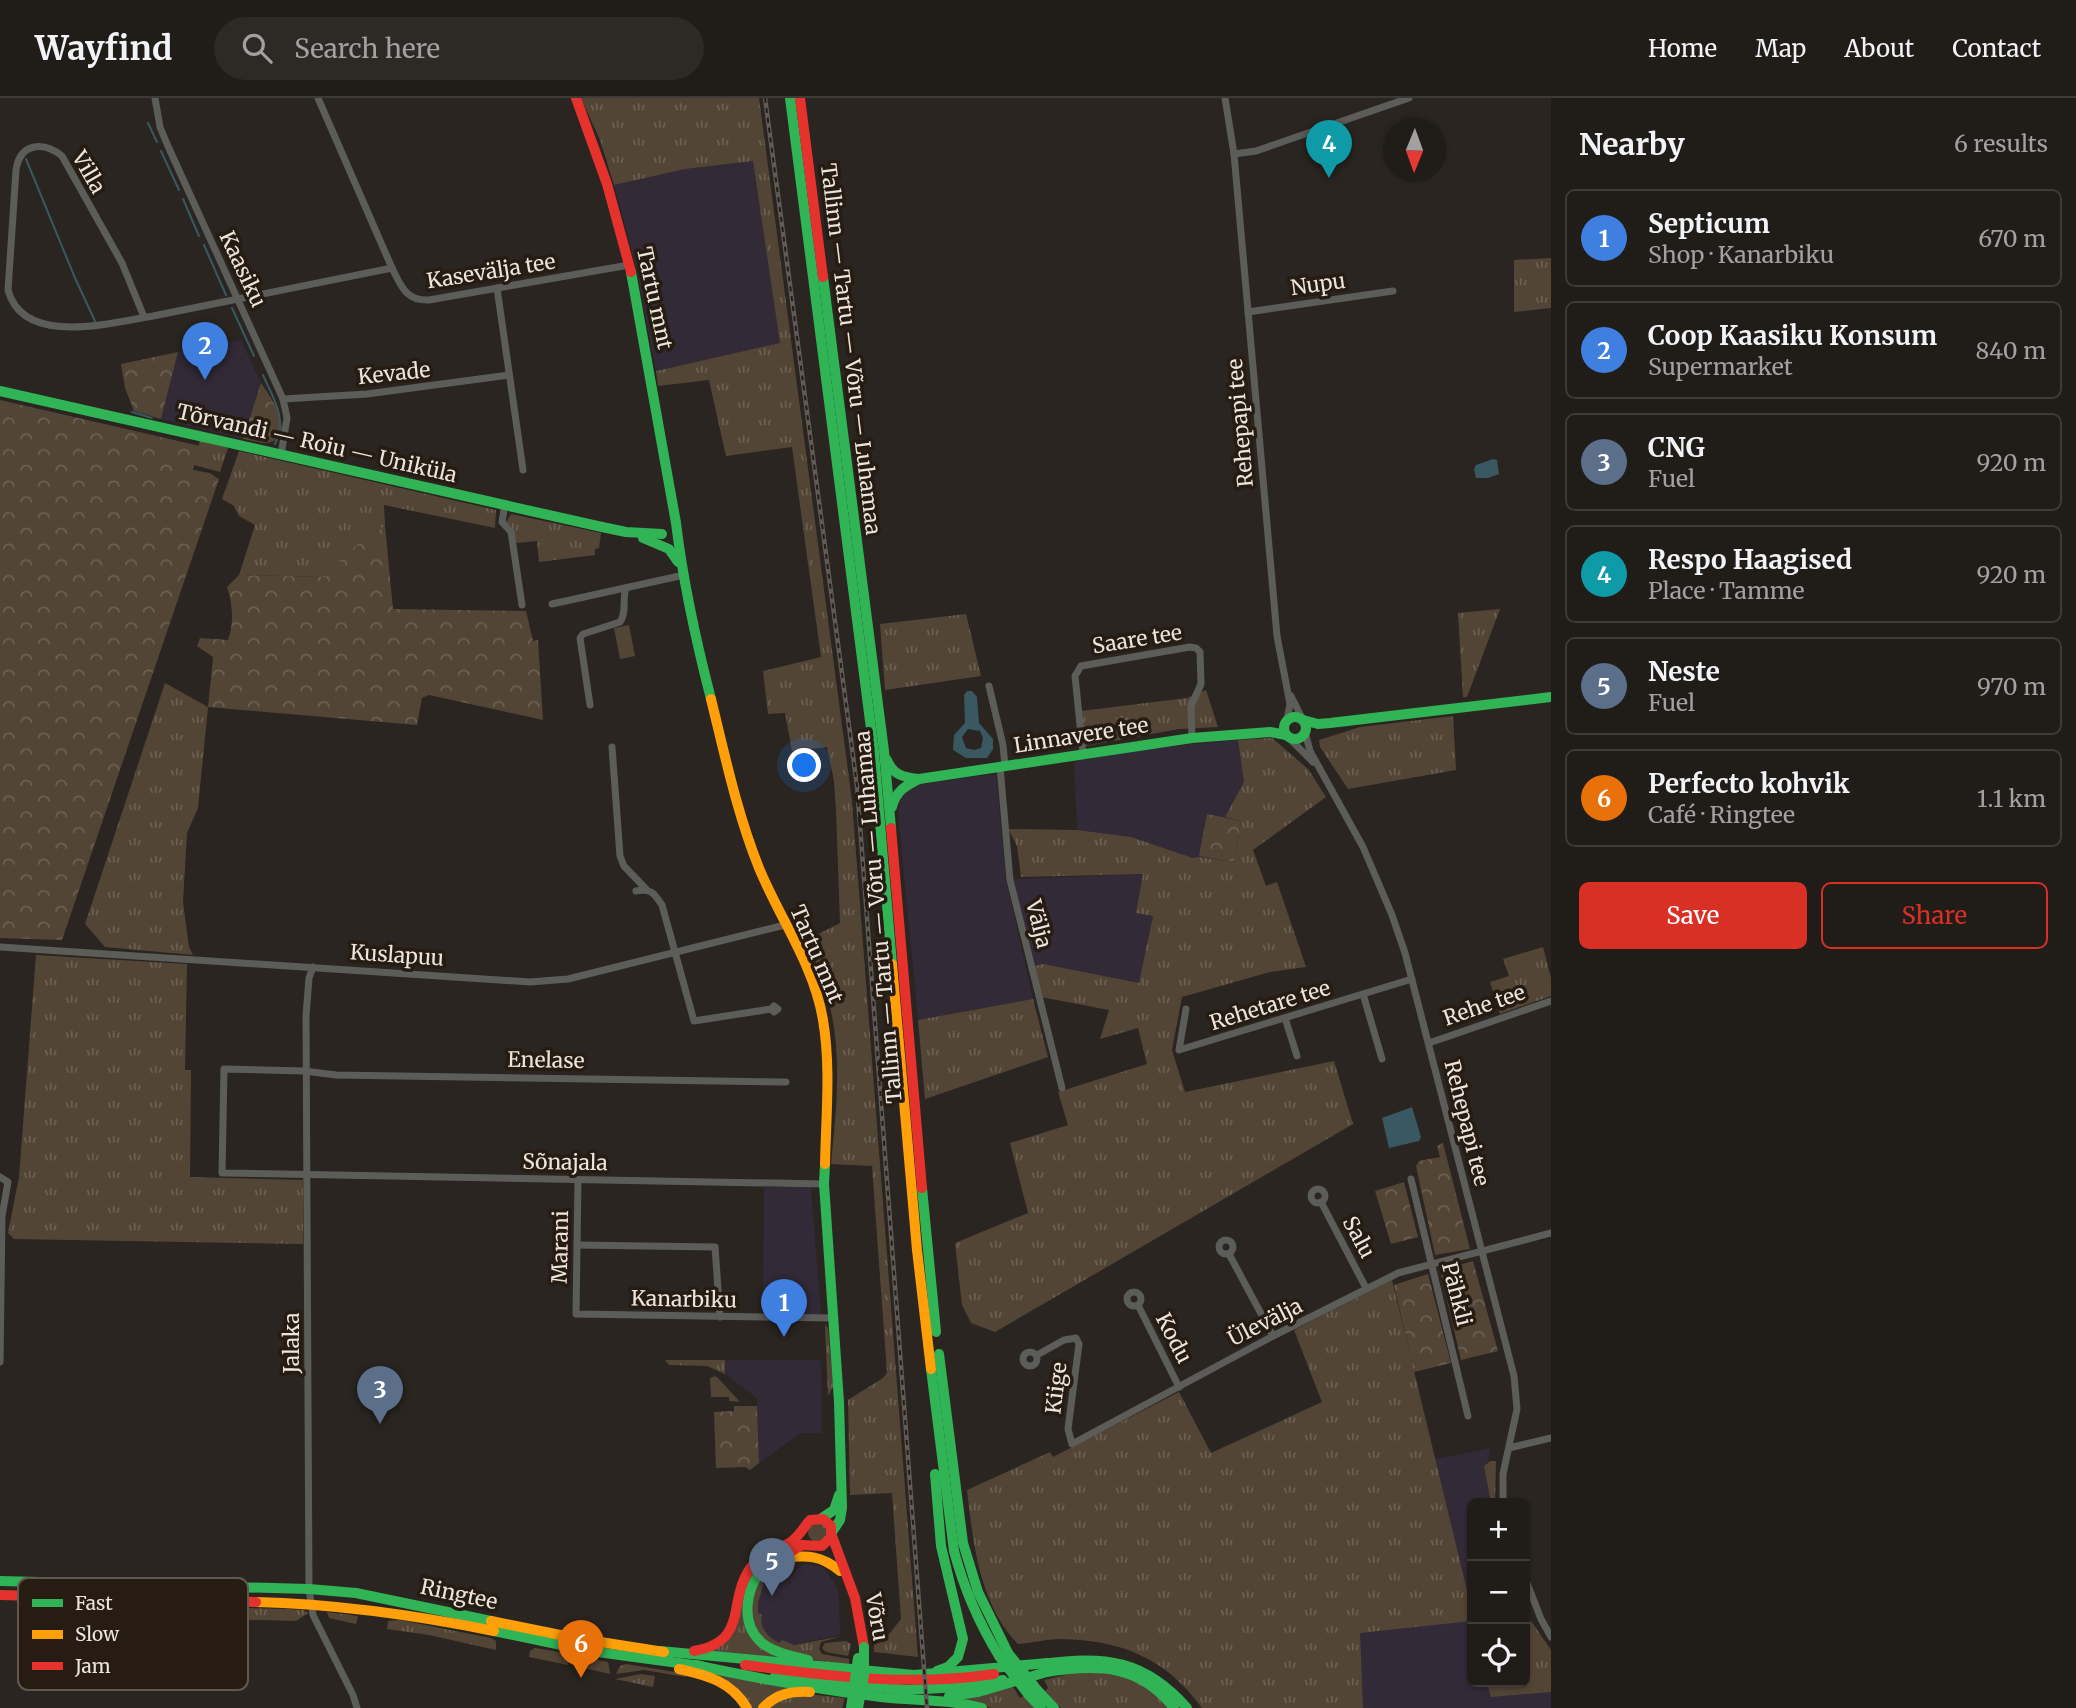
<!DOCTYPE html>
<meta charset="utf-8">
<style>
:root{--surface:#201c18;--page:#2d2925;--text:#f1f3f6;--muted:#a2a1a2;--line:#3d3a37;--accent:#d93025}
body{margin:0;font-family:Merriweather,serif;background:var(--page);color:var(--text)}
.controls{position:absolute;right:21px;bottom:21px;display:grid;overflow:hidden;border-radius:10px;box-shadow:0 2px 5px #0004}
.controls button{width:63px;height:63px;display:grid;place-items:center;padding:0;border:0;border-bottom:2px solid var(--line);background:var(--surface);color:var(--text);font:35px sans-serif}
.compass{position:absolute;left:1383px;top:21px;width:63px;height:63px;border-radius:50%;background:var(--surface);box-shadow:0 2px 5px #0004;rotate:181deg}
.you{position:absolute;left:805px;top:668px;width:24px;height:24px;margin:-18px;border:5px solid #fff;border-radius:50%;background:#1a73e8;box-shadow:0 0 0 10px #1a73e833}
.badge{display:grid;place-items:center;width:46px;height:46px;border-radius:50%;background:var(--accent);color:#fff;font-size:23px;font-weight:700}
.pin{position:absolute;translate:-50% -58px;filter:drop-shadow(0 2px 4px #0008)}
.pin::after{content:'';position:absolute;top:37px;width:24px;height:21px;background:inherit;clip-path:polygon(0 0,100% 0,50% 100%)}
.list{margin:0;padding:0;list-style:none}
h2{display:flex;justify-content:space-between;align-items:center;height:91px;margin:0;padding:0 28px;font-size:30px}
h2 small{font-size:23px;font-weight:400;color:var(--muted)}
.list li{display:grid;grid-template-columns:46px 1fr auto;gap:21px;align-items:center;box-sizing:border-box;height:98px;margin:0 14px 14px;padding:0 14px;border:2px solid var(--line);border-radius:10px}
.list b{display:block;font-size:26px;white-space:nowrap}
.list p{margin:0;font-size:23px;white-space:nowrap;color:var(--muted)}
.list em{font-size:23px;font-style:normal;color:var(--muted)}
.actions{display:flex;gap:14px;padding:21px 28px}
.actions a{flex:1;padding:16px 0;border:2px solid var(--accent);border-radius:10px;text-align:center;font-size:24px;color:var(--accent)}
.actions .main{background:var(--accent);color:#fff}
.icon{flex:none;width:38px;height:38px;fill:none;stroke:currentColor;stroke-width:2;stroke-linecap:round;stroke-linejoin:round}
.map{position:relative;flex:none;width:1551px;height:1610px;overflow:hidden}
header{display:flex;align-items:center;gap:42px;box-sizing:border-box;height:98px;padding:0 35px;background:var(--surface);border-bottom:2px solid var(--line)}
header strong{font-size:33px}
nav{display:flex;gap:38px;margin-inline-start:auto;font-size:24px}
.search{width:490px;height:63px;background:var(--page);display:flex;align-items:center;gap:18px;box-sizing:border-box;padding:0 24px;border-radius:38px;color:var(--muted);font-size:26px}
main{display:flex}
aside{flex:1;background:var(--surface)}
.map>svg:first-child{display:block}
.commercial{fill:#322a37}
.grass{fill:url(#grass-tufts)}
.forest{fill:url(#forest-crowns)}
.pitch{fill:#534536}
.water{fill:#395862;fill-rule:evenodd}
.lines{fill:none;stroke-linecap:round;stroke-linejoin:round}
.stream{stroke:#395862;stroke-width:2}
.street{stroke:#5c5d59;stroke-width:7}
.fast{stroke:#30b455;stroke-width:10}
.slow{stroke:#ff9f0a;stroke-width:10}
.jam{stroke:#e5322d;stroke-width:10}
.rail-casing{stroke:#5f5c58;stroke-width:4.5}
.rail{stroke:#261c12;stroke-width:2;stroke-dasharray:5;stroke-linecap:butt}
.fast-bridge{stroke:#30b455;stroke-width:10}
.labels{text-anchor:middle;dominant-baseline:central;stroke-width:7;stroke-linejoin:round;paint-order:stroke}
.street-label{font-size:21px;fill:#ece5de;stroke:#261c12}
.key{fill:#261c12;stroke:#61584f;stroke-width:2}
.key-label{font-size:19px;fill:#ece5de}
</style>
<header>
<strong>Wayfind</strong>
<div class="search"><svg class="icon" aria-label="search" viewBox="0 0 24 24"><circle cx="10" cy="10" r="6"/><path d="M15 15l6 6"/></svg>Search here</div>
<nav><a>Home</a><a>Map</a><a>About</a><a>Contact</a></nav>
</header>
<main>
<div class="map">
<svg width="1551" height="1610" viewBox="0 0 1551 1610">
<defs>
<pattern id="grass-tufts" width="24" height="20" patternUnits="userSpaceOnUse" patternTransform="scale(1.75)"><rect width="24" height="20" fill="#534536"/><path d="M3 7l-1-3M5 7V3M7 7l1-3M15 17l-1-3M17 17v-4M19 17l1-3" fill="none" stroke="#6c6053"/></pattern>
<pattern id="forest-crowns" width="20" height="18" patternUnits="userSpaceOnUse" patternTransform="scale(1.75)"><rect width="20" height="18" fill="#534536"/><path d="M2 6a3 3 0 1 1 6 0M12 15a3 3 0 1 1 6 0" fill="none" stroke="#6c6053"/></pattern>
</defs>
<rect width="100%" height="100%" fill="#2a2520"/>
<g class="commercial">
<polygon points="753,63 780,245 656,273 635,164 614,87 685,71"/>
<polygon points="241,242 261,285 243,341 161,321 178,254"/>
<polygon points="1238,642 1244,684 1225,719 1234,764 1193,760 1131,739 1077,732 1074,664 1143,651"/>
<polygon points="996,676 1006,782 1033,901 918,922 898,715 900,701 914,687"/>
<polygon points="1143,776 1153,817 1140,885 1035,868 1013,781"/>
<polygon points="764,1089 811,1089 821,1217 763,1216"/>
<polygon points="725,1262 821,1262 822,1335 801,1335 759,1365 757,1300 725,1276"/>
<polygon points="1490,1350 1488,1363 1484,1368 1491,1405 1472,1405 1472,1513 1435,1361"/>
<polygon points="808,1466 823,1469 836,1487 839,1498 840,1537 790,1547 770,1542 760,1532 756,1506 765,1478 777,1478 785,1484 802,1467"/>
<polygon points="1472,1523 1472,1584 1487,1584 1492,1599 1551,1594 1551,1610 1363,1610 1359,1535"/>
</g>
<g class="grass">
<path d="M581 0H759L852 703 918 1559 874 1554V1545L883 1544 901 1521 892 1395 850 1397 848 1302 883 1280 887 1275 872 1068 831 1066C837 1005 845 937 820 878 815 867 809 856 803 844L840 825 836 712 834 683 827 649 792 653 785 615 768 616 763 573 821 559 792 349 726 358 709 282 658 288 656 273 780 245 753 63 685 71 614 87 600 42Z"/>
<polygon points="1551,160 1551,210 1514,214 1514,162"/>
<polygon points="200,342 228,350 220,374 194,367"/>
<polygon points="239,353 496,412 495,430 384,407 385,428 355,448 325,479 239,477 255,427 239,418 234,408 222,401"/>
<polygon points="511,416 601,435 599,450 595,451 595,457 539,464 537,443 516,445 512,430 506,424"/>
<polygon points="1500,511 1467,599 1463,599 1458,515"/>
<polygon points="966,516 981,578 885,592 880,526"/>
<polygon points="165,585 208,609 198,710 187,735 183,804 189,849 193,857 105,849 85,826"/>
<polygon points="1206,592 1218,629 1179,631 1086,648 1081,613 1187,600"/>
<polygon points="1453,618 1456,672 1348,691 1320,649 1319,642 1360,629"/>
<polygon points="1272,640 1308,671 1326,699 1253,752 1266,788 1277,784 1306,869 1270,874 1182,899 1172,952 1185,994 1334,963 1353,1026 995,1234 971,1225 962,1207 955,1145 1028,1115 1010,1045 1068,1027 1058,994 1147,966 1138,930 1100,941 1109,912 1041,899 1035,868 1043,866 1139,885 1153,818 1136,815 1143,776 1021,779 1017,748 1008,731 1077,732 1131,739 1193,760 1199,759 1234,764 1241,723 1225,719 1244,684 1238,642"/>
<polygon points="1543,849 1551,880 1551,898 1500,916 1490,884 1509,878 1503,861"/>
<polygon points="36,857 187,866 185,972 191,972 190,1079 303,1082 303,1146 14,1141 8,1135 19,1079"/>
<polygon points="1033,901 1048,959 925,1001 918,922"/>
<path d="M1392 1182 1472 1513V1523L1360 1535 1363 1610H1202C1166 1560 1121 1542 1061 1541 1047 1541 1032 1545 1018 1546 979 1506 973 1444 967 1392L1050 1354 1053 1359 1179 1294 1211 1355 1322 1304 1294 1232Z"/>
<polygon points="825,1227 828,1230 833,1289 828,1298"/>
<polygon points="665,1262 725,1262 725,1276 707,1268 669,1267"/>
<polygon points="715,1278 718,1280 740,1304 729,1303 729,1299 711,1299 710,1280"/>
<polygon points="1490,1363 1496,1363 1495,1405 1491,1405 1484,1368"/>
<circle cx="818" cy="1434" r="10"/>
<path d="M791 1450C747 1474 748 1479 747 1528L783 1559 705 1555 735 1531 748 1480 762 1463Z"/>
<path d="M773 1472 777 1475V1482L775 1480H765L758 1505V1515L762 1517C759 1530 768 1539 779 1545L782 1542 794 1547 842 1538 821 1544 819 1551 822 1556 849 1561V1568C811 1560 742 1557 752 1502 755 1490 761 1476 773 1472Z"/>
<polygon points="194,1509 290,1511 303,1512 308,1515 296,1523 188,1520 189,1514"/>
<polygon points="327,1514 358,1518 356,1526 329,1520"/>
<polygon points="400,1522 491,1540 496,1543 496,1552 429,1537 387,1531 388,1523"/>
<polygon points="1525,1523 1531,1523 1551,1552 1551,1594 1491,1599 1487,1584 1525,1584"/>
<polygon points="846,1543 851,1546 848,1558 826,1554 822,1550 825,1545"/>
<polygon points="535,1550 565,1555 569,1559 568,1567 529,1559 530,1553"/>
<polygon points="593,1561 608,1564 610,1576 575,1568 579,1563"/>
<polygon points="626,1566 687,1576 686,1579 644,1572 616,1576 620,1568"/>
<path d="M1095 1574C1125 1578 1150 1586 1169 1610H1061L1045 1593 1048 1590 1044 1582 1073 1575Z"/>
<polygon points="716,1575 792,1591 761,1610 751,1610"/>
<polygon points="641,1576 655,1578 653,1589 615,1581"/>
<polygon points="1013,1589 1020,1600 1024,1598 1035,1610 991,1610 959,1600"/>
<polygon points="807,1596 845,1600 842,1610 768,1610 781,1600"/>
</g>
<g class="forest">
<polygon points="178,254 161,321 134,313 125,290 121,266"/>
<path d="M261 285C269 296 297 336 271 344 263 347 251 342 243 341Z"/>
<polygon points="0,302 200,348 193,372 210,375 219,381 62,842 0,840"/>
<path d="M385 428 393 511 526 513 533 543 538 542 543 622 429 597 422 600 417 627 208 609 213 559 197 548 200 540 228 542C234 526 233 506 227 489L239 477 325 479 355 448Z"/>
<polygon points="1207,716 1241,723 1234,764 1199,758"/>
<polygon points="1443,1045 1470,1151 1435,1157 1416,1068 1419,1063 1440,1059 1437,1048"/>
<polygon points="1404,1084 1418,1139 1391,1146 1375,1093"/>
<polygon points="1473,1163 1498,1253 1461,1262 1440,1172"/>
<polygon points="1428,1176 1451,1265 1414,1274 1394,1187"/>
<polygon points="734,1308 757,1308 759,1365 750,1372 745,1369 716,1370 714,1314 734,1313"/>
</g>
<polygon class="pitch" points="629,527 635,558 620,561 614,530"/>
<g class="water">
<polygon points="1493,361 1497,362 1499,376 1488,380 1476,380 1474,371 1476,367"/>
<path d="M967 593H972L977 599 979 625 993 641V651L987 660H966L953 652 954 637 965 625 964 597ZM968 631 980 633 983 640 981 650 974 652 966 650 962 639Z"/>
<polygon points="1412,1009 1421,1039 1419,1043 1389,1050 1382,1020"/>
</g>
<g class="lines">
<g class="stream">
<polyline points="148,25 157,44"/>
<polyline points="161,53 179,92"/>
<polyline points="26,61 75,180 95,223"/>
<polyline points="183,101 199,138"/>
<polyline points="204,147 226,197"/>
<polyline points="232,210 254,258"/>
<path d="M263 277C273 300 288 321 275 346"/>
<polyline points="132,314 152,320"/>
</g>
<g class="street">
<polyline points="155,0 160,29 167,46 283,301 287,320 281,357"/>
<path d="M318 0 392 170C401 188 406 203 429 202L629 167"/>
<polyline points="1225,0 1234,56 1277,538 1290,606 1287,622"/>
<polyline points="1234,56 1256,53 1409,0"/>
<polyline points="497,190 523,372"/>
<polyline points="1248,214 1393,193"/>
<path d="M144 219 122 165 62 58C43 43 20 45 16 72L8 192C23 249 111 225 153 218L392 170"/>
<polyline points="283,301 367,296 509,277"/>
<polyline points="505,406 502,424 511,434 522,507"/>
<polyline points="552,506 684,477"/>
<polyline points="989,588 1003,647 1005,668"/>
<polyline points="1291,598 1303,622"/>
<path d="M590 607 580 540 583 536 620 524C627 515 622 501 626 490"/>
<polyline points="1305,634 1310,653 1363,749 1392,817 1405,855 1514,1278 1517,1311 1503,1376 1503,1405"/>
<polyline points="1286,637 1313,664"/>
<polyline points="612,649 620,758 624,768 646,791"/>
<polyline points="1083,656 1075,578 1081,568 1190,549 1196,550 1200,554 1201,586 1191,608 1192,640"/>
<polyline points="1000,669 1010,782 1062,990"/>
<path d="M636 793C651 790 654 795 662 807L694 923 771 911 774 908 778 911 774 914 771 911"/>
<polyline points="0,849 530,884 568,881 785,827"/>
<polyline points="313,869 309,880 306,918 309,1491 313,1517 353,1597 357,1610"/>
<polyline points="1363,896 1382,961"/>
<polyline points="1186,911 1179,952 1412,881"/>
<polyline points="1285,920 1297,958"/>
<polyline points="1429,945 1551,903"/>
<polyline points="786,984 336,977 304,973 224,971 222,1075 824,1086"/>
<polyline points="0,1079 8,1084 2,1118 0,1264"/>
<polyline points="1411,1081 1468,1318"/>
<polyline points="578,1082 576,1216 833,1220"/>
<circle cx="1318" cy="1098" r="7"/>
<polyline points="1321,1104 1366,1190"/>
<circle cx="1226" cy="1149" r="7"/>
<polyline points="577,1147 715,1149 720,1219"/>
<polyline points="1229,1156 1273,1238"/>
<circle cx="1134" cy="1201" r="7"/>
<polyline points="1138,1207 1179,1289"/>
<circle cx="1030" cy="1261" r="7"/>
<polyline points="1037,1257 1064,1242 1076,1240 1079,1246 1068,1331 1072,1346 1273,1238 1398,1175 1551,1135"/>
<polyline points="1509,1350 1551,1340"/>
<polyline points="1525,1480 1541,1521 1551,1539"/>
</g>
<g class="fast">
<polyline points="790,0 874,654 892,866"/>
<path d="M631 174 676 425C683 483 696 543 711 601"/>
<polyline points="823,179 884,653 891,730"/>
<polyline points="0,293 602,429 626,434 662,436"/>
<polyline points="643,440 669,451 678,464"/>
<circle cx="1295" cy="630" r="11"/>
<polyline points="1303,622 1318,626 1330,625 1551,599"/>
<path d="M887 662C893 677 903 679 918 681"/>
<polyline points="919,681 1192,640 1270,634 1286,637"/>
<path d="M892 709C896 693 905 688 919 681"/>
<polyline points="825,1066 824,1086 839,1304 842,1410 840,1422 832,1434"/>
<polyline points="922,1090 936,1234"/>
<polyline points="939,1256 963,1445 978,1494 1008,1555"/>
<path d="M931 1271 954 1453C964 1491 979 1525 999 1558"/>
<polyline points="935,1376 941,1448 963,1541 958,1559 948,1569 937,1573"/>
<polyline points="822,1420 834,1412 839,1397"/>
<path d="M782 1459C776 1463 768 1466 763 1471 745 1491 740 1526 762 1545 775 1555 792 1558 808 1562"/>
<polyline points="0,1483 309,1491 356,1495 491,1523"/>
<polyline points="494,1533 590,1553 701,1568"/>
<polyline points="660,1553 914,1577 1048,1565"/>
<path d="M1043 1566C1104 1557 1145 1562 1187 1610"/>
<path d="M695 1567C756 1580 818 1592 881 1599 915 1603 949 1601 982 1610"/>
<path d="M1046 1574C1097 1566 1140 1566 1174 1610"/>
<polyline points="775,1578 907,1592 959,1589 1003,1582"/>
<polyline points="1038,1593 1054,1610"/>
<polyline points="1028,1596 1041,1610"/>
<polyline points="949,1598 978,1594 1050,1573"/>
</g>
<g class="slow">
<path d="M711 601C725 658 737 715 759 770 780 821 814 867 823 922 831 969 826 1018 825 1066"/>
<polyline points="892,866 917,1152 931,1271"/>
<path d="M783 1460C807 1457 821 1457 840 1473"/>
<path d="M256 1504C337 1506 415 1517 494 1533"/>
<polyline points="491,1523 575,1540 664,1554"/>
<path d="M679 1571C707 1577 732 1584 747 1610"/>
<path d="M763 1610C776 1596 791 1593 810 1594"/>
</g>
<g class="jam">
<polyline points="576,0 607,86 631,174"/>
<polyline points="800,0 823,179"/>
<polyline points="891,730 922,1090"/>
<polyline points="832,1438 855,1500 864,1549"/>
<polyline points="0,1497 256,1504"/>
<path d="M694 1553C750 1543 726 1504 751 1469 761 1456 779 1452 792 1443 800 1437 804 1429 810 1422L823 1421 831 1428V1439L822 1448 802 1447 782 1459"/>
<path d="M745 1567C829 1578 910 1589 994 1576"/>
</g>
<defs>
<polyline id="rail" points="765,0 857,688 927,1610"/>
</defs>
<use href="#rail" class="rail-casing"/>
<use href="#rail" class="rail"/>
<g class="fast-bridge">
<polyline points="1008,1555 1038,1593"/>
<polyline points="999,1558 1028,1596"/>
<polyline points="851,1610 858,1560"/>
<polyline points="858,1610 864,1577 864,1549"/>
</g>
</g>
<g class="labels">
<g class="street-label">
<text transform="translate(89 74) rotate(60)">Villa</text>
<text transform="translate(243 171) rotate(65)">Kaasiku</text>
<text transform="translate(491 173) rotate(-9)">Kasevälja tee</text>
<text transform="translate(1318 186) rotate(-8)">Nupu</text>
<text transform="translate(655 200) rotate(78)">Tartu mnt</text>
<text transform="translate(851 251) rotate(83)">Tallinn — Tartu — Võru — Luhamaa</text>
<text transform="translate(394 275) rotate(-6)">Kevade</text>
<text transform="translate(1240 325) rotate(-95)">Rehepapi tee</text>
<text transform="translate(317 345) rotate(13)">Tõrvandi — Roiu — Uniküla</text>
<text transform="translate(1137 541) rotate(-9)">Saare tee</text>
<text transform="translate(1081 637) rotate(-9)">Linnavere tee</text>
<text transform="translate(878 819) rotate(-95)">Tallinn — Tartu — Võru — Luhamaa</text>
<text transform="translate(1039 826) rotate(76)">Välja</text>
<text transform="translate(817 856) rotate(67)">Tartu mnt</text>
<text transform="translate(397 857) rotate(4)">Kuslapuu</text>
<text transform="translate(1270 907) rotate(-17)">Rehetare tee</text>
<text transform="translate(1484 907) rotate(-19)">Rehe tee</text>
<text transform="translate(546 962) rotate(1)">Enelase</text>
<text transform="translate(1467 1025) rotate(76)">Rehepapi tee</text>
<text transform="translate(565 1064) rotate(1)">Sõnajala</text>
<text transform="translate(1359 1139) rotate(62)">Salu</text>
<text transform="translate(560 1149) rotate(-89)">Marani</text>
<text transform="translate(1457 1196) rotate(76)">Pähkli</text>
<text transform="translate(684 1201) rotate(1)">Kanarbiku</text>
<text transform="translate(1265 1224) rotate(-27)">Ülevälja</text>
<text transform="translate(1174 1240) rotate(63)">Kodu</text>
<text transform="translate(291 1245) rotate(-90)">Jalaka</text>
<text transform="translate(1056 1290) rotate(-83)">Kiige</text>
<text transform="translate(459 1496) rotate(12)">Ringtee</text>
<text transform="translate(877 1519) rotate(80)">Võru</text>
</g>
</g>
<rect x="18" y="1480" width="230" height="112" rx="10" class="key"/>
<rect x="32" y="1501" width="31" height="8" fill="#30b455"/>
<rect x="32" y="1532" width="31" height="9" fill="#ff9f0a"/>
<rect x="32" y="1564" width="31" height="8" fill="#e5322d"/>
<g class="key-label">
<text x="75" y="1512">Fast</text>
<text x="75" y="1543">Slow</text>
<text x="75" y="1575">Jam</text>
</g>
</svg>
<div class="controls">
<button>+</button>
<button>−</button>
<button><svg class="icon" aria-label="locate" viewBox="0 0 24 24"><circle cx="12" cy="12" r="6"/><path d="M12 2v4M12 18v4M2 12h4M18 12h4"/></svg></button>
</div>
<svg class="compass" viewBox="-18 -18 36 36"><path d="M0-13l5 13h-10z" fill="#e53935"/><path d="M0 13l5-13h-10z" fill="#a2a1a2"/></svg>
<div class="you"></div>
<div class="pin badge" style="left:784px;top:1239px;background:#3f7fe0">1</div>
<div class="pin badge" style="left:205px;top:282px;background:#3f7fe0">2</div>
<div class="pin badge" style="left:380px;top:1326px;background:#5c6f8a">3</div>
<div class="pin badge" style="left:1329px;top:80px;background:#0f9aa8">4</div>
<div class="pin badge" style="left:772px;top:1498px;background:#5c6f8a">5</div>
<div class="pin badge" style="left:581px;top:1580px;background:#e8710a">6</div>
</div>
<aside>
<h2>Nearby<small>6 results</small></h2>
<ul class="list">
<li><span class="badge" style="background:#3f7fe0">1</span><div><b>Septicum</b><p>Shop · Kanarbiku</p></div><em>670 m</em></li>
<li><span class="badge" style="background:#3f7fe0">2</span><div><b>Coop Kaasiku Konsum</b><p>Supermarket</p></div><em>840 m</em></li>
<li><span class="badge" style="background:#5c6f8a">3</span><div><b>CNG</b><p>Fuel</p></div><em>920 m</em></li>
<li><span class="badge" style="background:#0f9aa8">4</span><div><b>Respo Haagised</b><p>Place · Tamme</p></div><em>920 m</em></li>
<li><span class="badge" style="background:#5c6f8a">5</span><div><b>Neste</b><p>Fuel</p></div><em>970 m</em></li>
<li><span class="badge" style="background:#e8710a">6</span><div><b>Perfecto kohvik</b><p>Café · Ringtee</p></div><em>1.1 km</em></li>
</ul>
<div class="actions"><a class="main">Save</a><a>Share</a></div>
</aside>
</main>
